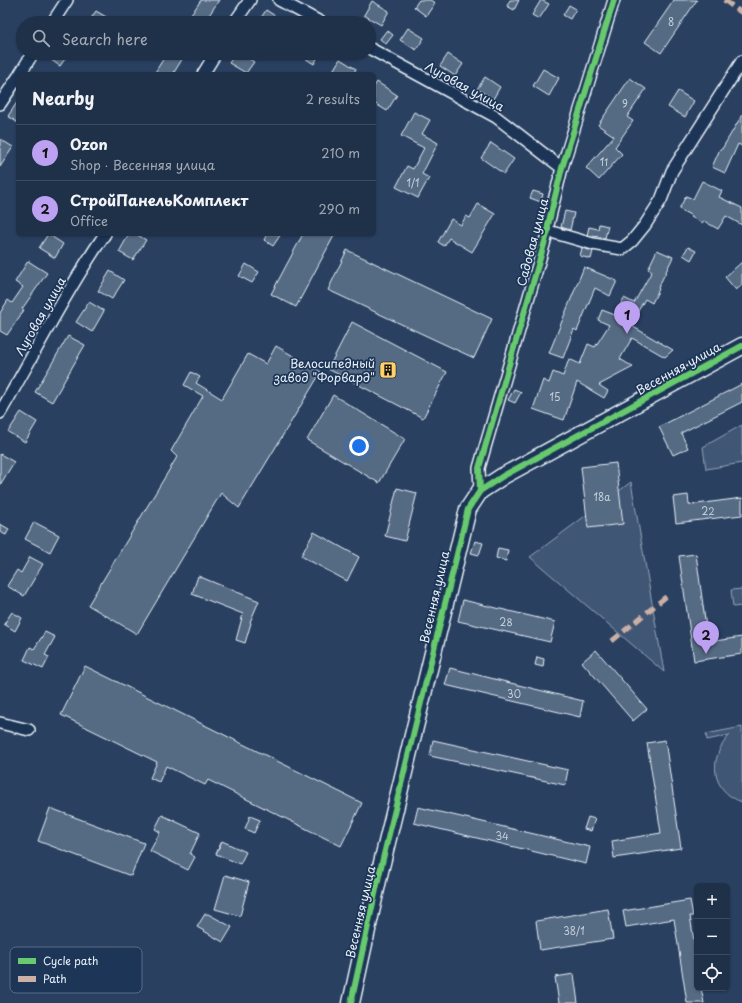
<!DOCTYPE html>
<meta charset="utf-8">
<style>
:root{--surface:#1f3049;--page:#2c3c53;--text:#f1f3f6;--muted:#a1a9b4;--line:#3c4b61;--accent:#bca0f2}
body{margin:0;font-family:"Playpen Sans",sans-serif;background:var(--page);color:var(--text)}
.controls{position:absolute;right:12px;bottom:12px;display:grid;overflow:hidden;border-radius:6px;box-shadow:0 1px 3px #0004}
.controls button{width:36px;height:36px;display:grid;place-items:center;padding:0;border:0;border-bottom:1px solid var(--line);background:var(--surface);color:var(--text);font:20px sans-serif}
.you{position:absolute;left:359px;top:446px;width:14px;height:14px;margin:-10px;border:3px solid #fff;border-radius:50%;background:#1a73e8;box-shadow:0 0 0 6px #1a73e833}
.badge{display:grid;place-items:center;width:26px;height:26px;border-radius:50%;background:var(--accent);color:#111;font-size:13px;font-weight:700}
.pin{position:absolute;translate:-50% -33px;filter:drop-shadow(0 1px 2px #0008)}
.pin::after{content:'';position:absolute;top:21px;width:14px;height:12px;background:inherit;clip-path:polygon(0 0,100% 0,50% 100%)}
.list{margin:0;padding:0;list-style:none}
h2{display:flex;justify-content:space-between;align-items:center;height:52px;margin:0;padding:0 16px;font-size:17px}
h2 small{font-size:13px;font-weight:400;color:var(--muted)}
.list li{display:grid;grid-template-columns:26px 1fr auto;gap:12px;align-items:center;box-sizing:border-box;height:56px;padding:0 16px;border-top:1px solid var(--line)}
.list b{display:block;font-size:15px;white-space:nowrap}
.list p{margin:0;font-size:13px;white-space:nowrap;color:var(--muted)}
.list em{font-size:13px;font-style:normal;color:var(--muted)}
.icon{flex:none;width:22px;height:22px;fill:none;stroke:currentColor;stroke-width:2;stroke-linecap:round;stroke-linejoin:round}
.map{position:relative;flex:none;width:742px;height:1003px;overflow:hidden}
.search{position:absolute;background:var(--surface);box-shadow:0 1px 3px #0004;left:16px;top:16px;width:360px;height:44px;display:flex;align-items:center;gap:10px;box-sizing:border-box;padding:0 14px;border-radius:22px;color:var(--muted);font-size:15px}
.panel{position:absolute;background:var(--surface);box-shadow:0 1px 3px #0004;left:16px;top:72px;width:360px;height:164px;border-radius:6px}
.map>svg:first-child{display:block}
.green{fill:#415774;stroke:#94a4b6}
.building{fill:#556a83;stroke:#e8f1f8}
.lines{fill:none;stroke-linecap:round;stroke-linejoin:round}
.street-casing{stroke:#e8f1f8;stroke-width:14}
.secondary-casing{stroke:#e8f1f8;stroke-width:19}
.street{stroke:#1d3557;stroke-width:11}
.secondary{stroke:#1d3557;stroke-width:16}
.quiet{stroke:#cab0a6;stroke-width:5;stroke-dasharray:10 5;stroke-linecap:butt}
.cycleway-casing{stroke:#1d3557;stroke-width:8}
.cycleway{stroke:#67ca6e;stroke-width:6}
.labels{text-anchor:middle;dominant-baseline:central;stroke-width:3.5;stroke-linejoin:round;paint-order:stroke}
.number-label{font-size:10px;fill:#c3cfdb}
.street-label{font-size:12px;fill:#e8f1f8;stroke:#1d3557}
.poi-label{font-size:12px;fill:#e8f1f8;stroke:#1d3557;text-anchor:end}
.key{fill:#1d3557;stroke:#5a6d87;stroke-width:1}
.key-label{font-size:11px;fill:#e8f1f8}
</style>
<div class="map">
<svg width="742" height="1003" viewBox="0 0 742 1003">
<rect width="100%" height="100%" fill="#294061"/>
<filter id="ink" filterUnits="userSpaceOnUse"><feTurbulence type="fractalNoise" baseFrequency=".025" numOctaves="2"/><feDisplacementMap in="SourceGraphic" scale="8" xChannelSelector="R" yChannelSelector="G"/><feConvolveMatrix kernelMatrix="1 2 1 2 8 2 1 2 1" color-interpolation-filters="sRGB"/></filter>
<g filter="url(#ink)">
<g class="green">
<polygon points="742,425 742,463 706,469 703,447"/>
<polygon points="631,482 664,672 530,557"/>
<polygon points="742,589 742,606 733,607 731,590"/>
<path d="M742 727V802C710 791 708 757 730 735L707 740 706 734Z"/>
</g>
<g class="building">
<polygon points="201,0 219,0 204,23 184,23 190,14 191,15"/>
<polygon points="419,0 430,0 435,3 426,16 414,7"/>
<polygon points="510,0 519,0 514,10 507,6"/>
<polygon points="541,0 549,4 539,19 532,15"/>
<polygon points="674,0 697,0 661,53 645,42"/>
<polygon points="372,1 389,11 381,25 364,15"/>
<polygon points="569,5 576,9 570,19 563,15"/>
<polygon points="266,10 286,23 258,23"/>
<polygon points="96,11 108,18 105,23 88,23"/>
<polygon points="408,28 424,38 416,50 400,40"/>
<polygon points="387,30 393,35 386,44 380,39"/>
<polygon points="41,53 69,53 60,66"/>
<polygon points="167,53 186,53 173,74 154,74"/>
<polygon points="236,53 240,53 254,62 246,73 229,63"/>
<polygon points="297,53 320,53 314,64"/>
<polygon points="448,54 463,64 455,76 440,66"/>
<polygon points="340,59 356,69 353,74 331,74"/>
<polygon points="543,69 559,78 549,96 533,86"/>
<polygon points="485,77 500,87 493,99 477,89"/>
<polygon points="630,78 646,89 627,117 633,121 615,147 622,154 599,180 586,168 614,136 598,125"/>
<polygon points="377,82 397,95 387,111 374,103 374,87"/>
<polygon points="678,91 694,101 685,117 668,107"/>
<polygon points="18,101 18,123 8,116"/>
<polygon points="414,112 430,120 422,134 438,143 422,174 429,178 418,198 396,187 407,166 413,169 424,148 401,136"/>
<polygon points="742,115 742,146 738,144 725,173 712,167 720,149 722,149"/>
<polygon points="0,139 13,147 0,167"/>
<polygon points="491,143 514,159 504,174 481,158"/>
<polygon points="702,181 722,191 719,197 742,208 742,225 726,216 718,229 704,221 702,223 691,217 692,216 679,209 686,196 693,199"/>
<polygon points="533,191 543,194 541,202 530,198"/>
<polygon points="478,204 495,214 472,252 449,238 444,246 438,242 451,219 461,225 466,216 470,218"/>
<polygon points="565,211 574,213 570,230 561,227"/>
<polygon points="599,224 608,226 605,238 587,235 589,227 598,229"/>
<polygon points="48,234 63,244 55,258 39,248"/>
<polygon points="129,234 136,234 146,240 133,260 119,252"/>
<polygon points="267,234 281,234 273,246 264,240"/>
<polygon points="303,234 335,234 296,307 271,294"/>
<polygon points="688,247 696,251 691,260 683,255"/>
<polygon points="582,248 593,251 591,259 580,256"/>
<polygon points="347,250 492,319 474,358 328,290"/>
<polygon points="657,250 673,257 658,288 659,289 652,303 645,299 630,325 673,350 665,357 632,338 620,359 633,367 599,385 608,391 604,398 577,382 564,420 533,409 543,380 549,383 553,372 563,376 569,359 580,364 588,344 595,347 609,325 598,320 602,310 615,315 624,298 634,303 652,271 648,269"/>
<polygon points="28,261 47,273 22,309 24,310 7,335 0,331 0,313 8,300 12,303 23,287 15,282"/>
<polygon points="742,262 742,285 736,290 725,277"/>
<polygon points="246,264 259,272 252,283 239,276"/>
<polygon points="584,267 617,281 610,296 595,288 577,331 574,329 563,358 549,353"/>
<polygon points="110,271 124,280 112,299 98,291"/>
<polygon points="89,302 104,311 92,332 76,322"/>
<polygon points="352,322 447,372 423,418 328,369"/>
<polygon points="68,336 85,345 52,402 35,392"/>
<polygon points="276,346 321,372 239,508 221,493 137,634 88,605 177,457 171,451 203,396 184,385 191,372 200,377 196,383 222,399 248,354 266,364"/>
<polygon points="742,384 742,402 681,433 688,448 673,455 659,427"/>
<polygon points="514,389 521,392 515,403 508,400"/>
<polygon points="333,395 405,439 379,483 307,440"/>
<polygon points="21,412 37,422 25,442 8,432"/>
<polygon points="0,454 14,462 0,485"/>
<polygon points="616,463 623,524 588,528 581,467"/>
<polygon points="397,488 417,493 405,541 385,536"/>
<polygon points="688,495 689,505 742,498 742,515 676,523 673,497"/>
<polygon points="34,522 59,535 50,552 25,539"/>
<polygon points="0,524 9,529 6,535 0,532"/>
<polygon points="314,532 359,557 347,581 301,556"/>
<polygon points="475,541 483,543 479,555 471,553"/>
<polygon points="498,548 508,550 506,561 496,558"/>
<polygon points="696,554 708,642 742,637 742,654 694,661 679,556"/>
<polygon points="30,557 43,564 24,596 7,586 17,570 21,573"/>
<polygon points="198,576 259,601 250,622 251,623 245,643 236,640 243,614 192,594"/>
<polygon points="463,600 555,622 550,642 458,621"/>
<polygon points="12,612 22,618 15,631 4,624"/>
<polygon points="45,632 55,637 45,655 49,657 43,669 24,660 30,647 34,649"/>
<polygon points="596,650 647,709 633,721 582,662"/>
<polygon points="537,657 544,659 543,667 535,665"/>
<polygon points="85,666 362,803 341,846 208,780 205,785 166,766 159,782 150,778 157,762 61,715"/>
<polygon points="450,668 583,701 580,717 445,685"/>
<polygon points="433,740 568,770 565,785 430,756"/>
<polygon points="665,740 681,848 614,858 612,841 661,833 647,743"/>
<polygon points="418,807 590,847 586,864 414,823"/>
<polygon points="50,808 144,843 131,876 38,841"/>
<polygon points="162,815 200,833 190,854 195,857 188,870 150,851 160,832 155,829"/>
<polygon points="250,816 260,820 254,833 245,829"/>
<polygon points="588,817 595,819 591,831 584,829"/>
<polygon points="222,841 246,852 240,864 216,854"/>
<polygon points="225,875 249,882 240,916 215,909"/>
<polygon points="690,900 693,916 690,916 697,960 697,988 701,988 704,1003 687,1003 674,919 626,927 623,911"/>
<polygon points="608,909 613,939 540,950 536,921"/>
<polygon points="205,914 208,914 232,927 223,942 197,927"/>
<polygon points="574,974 578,1003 559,1003 555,977"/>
</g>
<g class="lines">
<defs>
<g id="street">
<polyline points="279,0 322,23"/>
<polyline points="52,23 67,0"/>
<polyline points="234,23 250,0"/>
<polyline points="369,48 496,117 562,168"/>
<polyline points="20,74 33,53"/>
<polyline points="203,74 216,53"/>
<polyline points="0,104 18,77"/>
<polyline points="548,231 593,244 622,249 632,241 645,225 661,200 672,171 742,61"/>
<path d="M0 413C35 353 66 291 105 234"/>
<polyline points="480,491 479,468 548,231 548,225 562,168 614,0"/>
<polyline points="0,723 29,730"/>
</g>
<polyline id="secondary" points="351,1003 380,871 468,509 480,491 503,476 742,346"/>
</defs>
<use href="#street" class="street-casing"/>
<use href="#secondary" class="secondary-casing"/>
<use href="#street" class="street"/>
<use href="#secondary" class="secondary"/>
<g class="quiet">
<polyline points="724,0 742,13"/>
<polyline points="612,641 668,595"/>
</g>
<defs>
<g id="cycleway">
<polyline points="480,491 479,468 548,231 548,225 562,168 614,0"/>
<polyline points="351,1003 380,871 468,509 480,491 503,476 742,346"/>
</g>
</defs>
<use href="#cycleway" class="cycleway-casing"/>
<use href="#cycleway" class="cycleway"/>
</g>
</g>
<defs>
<symbol id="building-square" viewBox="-11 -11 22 22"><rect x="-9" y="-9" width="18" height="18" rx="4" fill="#ffd166" stroke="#1d3557"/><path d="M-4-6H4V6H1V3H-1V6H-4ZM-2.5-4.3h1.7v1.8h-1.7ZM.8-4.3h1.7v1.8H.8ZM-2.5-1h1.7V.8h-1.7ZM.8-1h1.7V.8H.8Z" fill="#111"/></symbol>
</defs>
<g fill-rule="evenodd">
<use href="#building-square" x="378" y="360" width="20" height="20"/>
</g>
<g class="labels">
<g class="number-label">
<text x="671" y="21">8</text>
<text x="625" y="103">9</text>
<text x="604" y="161">11</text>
<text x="413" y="182">1/1</text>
<text x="555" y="396">15</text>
<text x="602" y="496">18а</text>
<text x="708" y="510">22</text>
<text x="506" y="621">28</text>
<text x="514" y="693">30</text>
<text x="502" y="835">34</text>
<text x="574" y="930">38/1</text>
</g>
<g class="street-label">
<text transform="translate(465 86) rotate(29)">Луговая улица</text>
<text transform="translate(532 242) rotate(-75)">Садовая улица</text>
<text transform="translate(40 316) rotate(-60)">Луговая улица</text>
<text transform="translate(678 368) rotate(-29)">Весенняя улица</text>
<text transform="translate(434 597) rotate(-77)">Весенняя улица</text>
<text transform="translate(360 912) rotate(-77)">Весенняя улица</text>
</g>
<g class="poi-label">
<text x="375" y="363">Велосипедный<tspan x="375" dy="14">завод "Форвард"</tspan></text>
</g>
</g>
<rect x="10" y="947" width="132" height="46" rx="6" class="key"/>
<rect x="18" y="958" width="18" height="6" fill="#67ca6e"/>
<rect x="18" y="976" width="18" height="6" fill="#cab0a6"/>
<g class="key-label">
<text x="43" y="965">Cycle path</text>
<text x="43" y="983">Path</text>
</g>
</svg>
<div class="controls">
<button>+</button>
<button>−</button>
<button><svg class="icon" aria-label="locate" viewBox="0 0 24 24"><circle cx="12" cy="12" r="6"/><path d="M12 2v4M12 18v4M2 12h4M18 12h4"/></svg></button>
</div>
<div class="you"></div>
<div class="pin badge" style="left:627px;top:334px">1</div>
<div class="pin badge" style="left:706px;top:654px">2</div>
<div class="search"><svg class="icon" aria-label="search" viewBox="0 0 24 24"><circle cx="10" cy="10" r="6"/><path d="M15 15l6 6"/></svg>Search here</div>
<section class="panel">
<h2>Nearby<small>2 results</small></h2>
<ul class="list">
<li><span class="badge">1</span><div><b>Ozon</b><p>Shop · Весенняя улица</p></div><em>210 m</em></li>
<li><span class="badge">2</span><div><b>СтройПанельКомплект</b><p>Office</p></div><em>290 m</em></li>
</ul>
</section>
</div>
